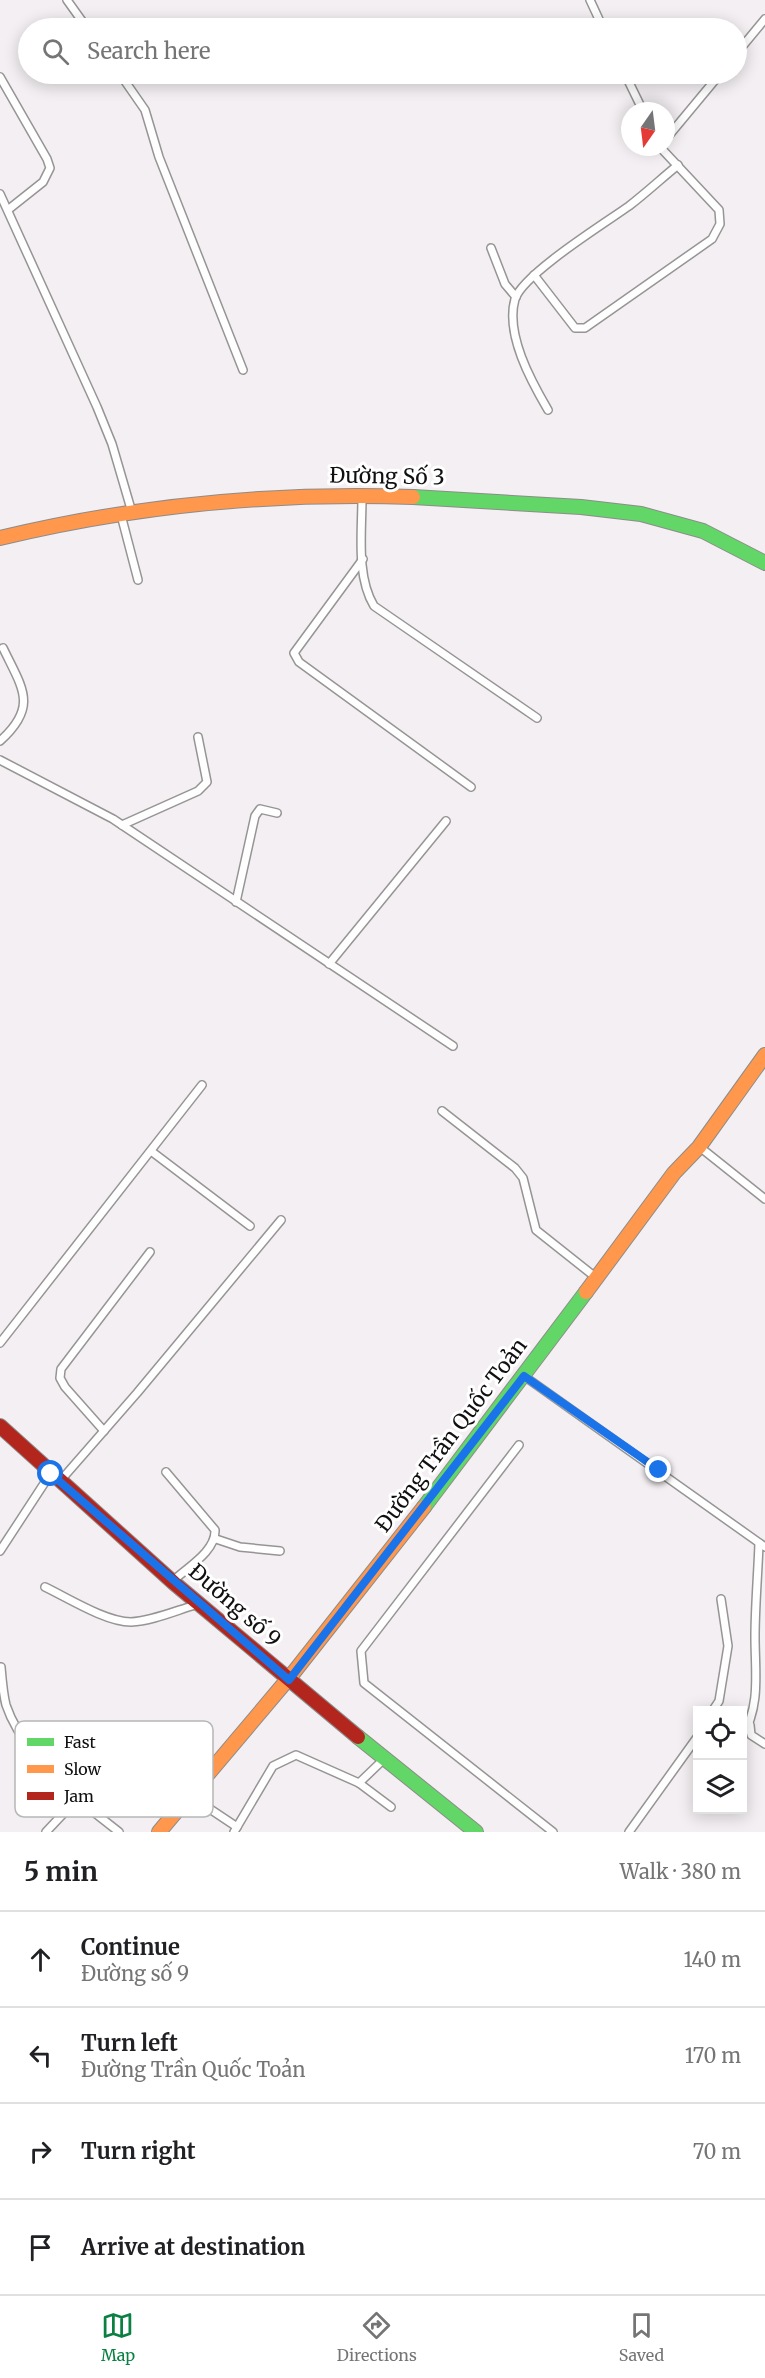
<!DOCTYPE html>
<meta charset="utf-8">
<style>
:root{--surface:#fff;--page:#f6f6f6;--text:#202124;--muted:#757577;--line:#e0e0e0;--accent:#0b8043}
body{margin:0;font-family:Merriweather,serif;background:var(--page);color:var(--text)}
.controls{position:absolute;right:18px;bottom:18px;display:grid;overflow:hidden;border-radius:0px;box-shadow:0 3px 15px #0003}
.controls button{width:54px;height:54px;display:grid;place-items:center;padding:0;border:0;border-bottom:2px solid var(--line);background:var(--surface);color:var(--text);font:30px sans-serif}
.compass{position:absolute;left:621px;top:102px;width:54px;height:54px;border-radius:50%;background:var(--surface);box-shadow:0 3px 15px #0003;rotate:194deg}
.stop{position:absolute;width:18px;height:18px;margin:-14px;border:4px solid #1a73e8;border-radius:50%;background:#fff}
.stop.end{background:#1a73e8;border-color:#fff;box-shadow:0 2px 6px #0008}
.list{margin:0;padding:0;list-style:none}
h2{display:flex;justify-content:space-between;align-items:center;height:78px;margin:0;padding:0 24px;font-size:26px}
h2 small{font-size:20px;font-weight:400;color:var(--muted)}
.list li{display:grid;grid-template-columns:39px 1fr auto;gap:18px;align-items:center;box-sizing:border-box;height:96px;padding:0 24px;border-top:2px solid var(--line)}
.list b{display:block;font-size:22px;white-space:nowrap}
.list p{margin:0;font-size:20px;white-space:nowrap;color:var(--muted)}
.list em{font-size:20px;font-style:normal;color:var(--muted)}
.icon{flex:none;width:33px;height:33px;fill:none;stroke:currentColor;stroke-width:2;stroke-linecap:round;stroke-linejoin:round}
.map{position:relative;flex:none;width:765px;height:1832px;overflow:hidden}
.search{position:absolute;background:var(--surface);box-shadow:0 3px 15px #0003;left:18px;right:18px;top:18px;height:66px;display:flex;align-items:center;gap:15px;box-sizing:border-box;padding:0 21px;border-radius:33px;color:var(--muted);font-size:22px}
.sheet{height:462px;background:var(--surface)}
nav{display:flex;justify-content:space-around;align-items:center;box-sizing:border-box;height:84px;border-top:2px solid var(--line);background:var(--surface);font-size:16px;color:var(--muted)}
nav a{display:grid;justify-items:center;gap:3px}
nav .on{color:var(--accent)}
.map>svg:first-child{display:block}
.industrial{fill:#f3eff2;fill-rule:evenodd}
.lines{fill:none;stroke-linecap:round;stroke-linejoin:round}
.lane-casing{stroke:#969594;stroke-width:10}
.fast-casing{stroke:#8d8c8a;stroke-width:16}
.slow-casing{stroke:#8d8c8a;stroke-width:16}
.jam-casing{stroke:#8d8c8a;stroke-width:16}
.lane{stroke:#fffefe;stroke-width:7}
.fast{stroke:#63d668;stroke-width:14}
.slow{stroke:#ff974d;stroke-width:14}
.jam{stroke:#b3261e;stroke-width:14}
.route{stroke:#1a73e8;stroke-width:8}
.labels{text-anchor:middle;dominant-baseline:central;stroke-width:6;stroke-linejoin:round;paint-order:stroke}
.street-label{font-size:21px;fill:#101010;stroke:#fff}
.key{fill:#fff;stroke:#b7b7b7;stroke-width:1.5}
.key-label{font-size:16px;fill:#101010}
</style>
<div class="map">
<svg width="765" height="1832" viewBox="0 0 765 1832">
<rect width="100%" height="100%" fill="#fcfaf6"/>
<path class="industrial" d="M0 0H765V1832H0ZM28 28H736V74H28ZM630 111H666V147H630ZM698 1710H742V1810H698Z"/>
<g class="lines">
<defs>
<g id="lane">
<polyline points="67,0 87,28"/>
<polyline points="590,0 603,28"/>
<polyline points="736,54 765,19"/>
<polyline points="120,74 145,110 159,157 243,370"/>
<polyline points="625,74 643,111"/>
<polyline points="0,77 47,159 50,168 43,182 9,209"/>
<polyline points="666,139 720,74"/>
<polyline points="0,194 97,407 112,444 131,509"/>
<polyline points="491,248 505,284 516,297"/>
<polyline points="534,275 575,328 585,328 712,239 720,224 719,210 660,147"/>
<path d="M548 410C531 381 505 334 515 299 523 274 605 223 629 206 646 193 662 178 678 165"/>
<path d="M362 498C362 532 356 576 374 606L537 718"/>
<polyline points="121,515 138,580"/>
<polyline points="363,559 294,653 299,662 471,787"/>
<path d="M0 741C39 706 22 688 3 648"/>
<polyline points="0,760 113,819 453,1046"/>
<polyline points="122,825 198,791 207,782 198,737"/>
<polyline points="236,902 255,816 260,809 277,813"/>
<polyline points="329,964 446,821"/>
<polyline points="442,1111 515,1168 523,1178 536,1230 594,1276"/>
<polyline points="701,1148 765,1199"/>
<polyline points="151,1151 250,1226"/>
<polyline points="0,1343 202,1085"/>
<polyline points="524,1376 765,1547"/>
<polyline points="104,1431 65,1387 60,1378 61,1369 150,1252"/>
<polyline points="519,1445 361,1651 364,1683 553,1832"/>
<path d="M166 1472 215 1530C216 1551 188 1567 174 1580"/>
<polyline points="61,1480 137,1393 281,1220"/>
<polyline points="216,1539 240,1547 280,1551"/>
<polyline points="0,1551 49,1476"/>
<path d="M45 1587C68 1598 106 1622 131 1622 152 1621 175 1611 195 1605"/>
<path d="M1 1667C2 1679 3 1693 6 1705 18 1741 50 1773 77 1799"/>
<polyline points="713,1710 719,1701 728,1646 721,1599"/>
<polyline points="750,1725 751,1735 765,1744"/>
<path d="M742 1737C761 1705 755 1672 755 1637 755 1606 758 1574 759 1543"/>
<polyline points="359,1783 383,1760"/>
<polyline points="192,1797 237,1827"/>
<polyline points="46,1832 77,1799 119,1832"/>
<polyline points="234,1832 273,1766 296,1755 359,1783 391,1807"/>
<polyline points="629,1832 698,1736"/>
</g>
<g id="fast">
<polyline points="413,497 581,507 641,514 703,531 765,563"/>
<polyline points="424,1507 586,1292"/>
<polyline points="358,1737 476,1832"/>
</g>
<g id="slow">
<path d="M0 538C137 505 272 492 413 497"/>
<polyline points="586,1292 674,1173 699,1147 765,1055"/>
<polyline points="159,1832 294,1672 424,1507"/>
</g>
<polyline id="jam" points="0,1426 174,1583 358,1737"/>
</defs>
<use href="#lane" class="lane-casing"/>
<use href="#fast" class="fast-casing"/>
<use href="#slow" class="slow-casing"/>
<use href="#jam" class="jam-casing"/>
<use href="#lane" class="lane"/>
<use href="#fast" class="fast"/>
<use href="#slow" class="slow"/>
<use href="#jam" class="jam"/>
</g>
<g class="lines">
<polyline class="route" points="51,1474 289,1680 524,1376 659,1470"/>
</g>
<g class="labels">
<g class="street-label">
<text transform="translate(387 476) rotate(1)">Đường Số 3</text>
<text transform="translate(451 1435) rotate(-53)">Đường Trần Quốc Toản</text>
<text transform="translate(235 1605) rotate(41)">Đường số 9</text>
</g>
</g>
<rect x="15" y="1721" width="198" height="96" rx="9" class="key"/>
<rect x="27" y="1738" width="27" height="8" fill="#63d668"/>
<rect x="27" y="1765" width="27" height="8" fill="#ff974d"/>
<rect x="27" y="1792" width="27" height="8" fill="#b3261e"/>
<g class="key-label">
<text x="64" y="1748">Fast</text>
<text x="64" y="1775">Slow</text>
<text x="64" y="1802">Jam</text>
</g>
</svg>
<div class="controls">
<button><svg class="icon" aria-label="locate" viewBox="0 0 24 24"><circle cx="12" cy="12" r="6"/><path d="M12 2v4M12 18v4M2 12h4M18 12h4"/></svg></button>
<button><svg class="icon" aria-label="layers" viewBox="0 0 24 24"><path d="M12 4l9 5-9 5-9-5zM3 14l9 5 9-5"/></svg></button>
</div>
<svg class="compass" viewBox="-18 -18 36 36"><path d="M0-13l5 13h-10z" fill="#e53935"/><path d="M0 13l5-13h-10z" fill="#757577"/></svg>
<div class="stop" style="left:51px;top:1474px"></div>
<div class="stop end" style="left:659px;top:1470px"></div>
<div class="search"><svg class="icon" aria-label="search" viewBox="0 0 24 24"><circle cx="10" cy="10" r="6"/><path d="M15 15l6 6"/></svg>Search here</div>
</div>
<section class="sheet">
<h2>5 min<small>Walk · 380 m</small></h2>
<ul class="list">
<li><svg class="icon" aria-label="ahead" viewBox="0 0 24 24"><path d="M12 20V5M6 11l6-6 6 6"/></svg><div><b>Continue</b><p>Đường số 9</p></div><em>140 m</em></li>
<li><svg class="icon" aria-label="left" viewBox="0 0 24 24"><path d="M17 20v-9H6M10 6l-5 5 5 5"/></svg><div><b>Turn left</b><p>Đường Trần Quốc Toản</p></div><em>170 m</em></li>
<li><svg class="icon" aria-label="right" viewBox="0 0 24 24"><path d="M7 20v-9h11M14 6l5 5-5 5"/></svg><div><b>Turn right</b></div><em>70 m</em></li>
<li><svg class="icon" aria-label="arrive" viewBox="0 0 24 24"><path d="M6 21V4h12l-3 4 3 4H6"/></svg><div><b>Arrive at destination</b></div></li>
</ul>
</section>
<nav>
<a class="on"><svg class="icon" aria-label="map" viewBox="0 0 24 24"><path d="M3 6l6-2 6 2 6-2v14l-6 2-6-2-6 2zM9 4v14M15 6v14"/></svg>Map</a>
<a><svg class="icon" aria-label="directions" viewBox="0 0 24 24"><path d="M12 3l9 9-9 9-9-9zM9 14v-3h6M13 9l2 2-2 2"/></svg>Directions</a>
<a><svg class="icon" aria-label="saved" viewBox="0 0 24 24"><path d="M7 4h10v16l-5-4-5 4z"/></svg>Saved</a>
</nav>
